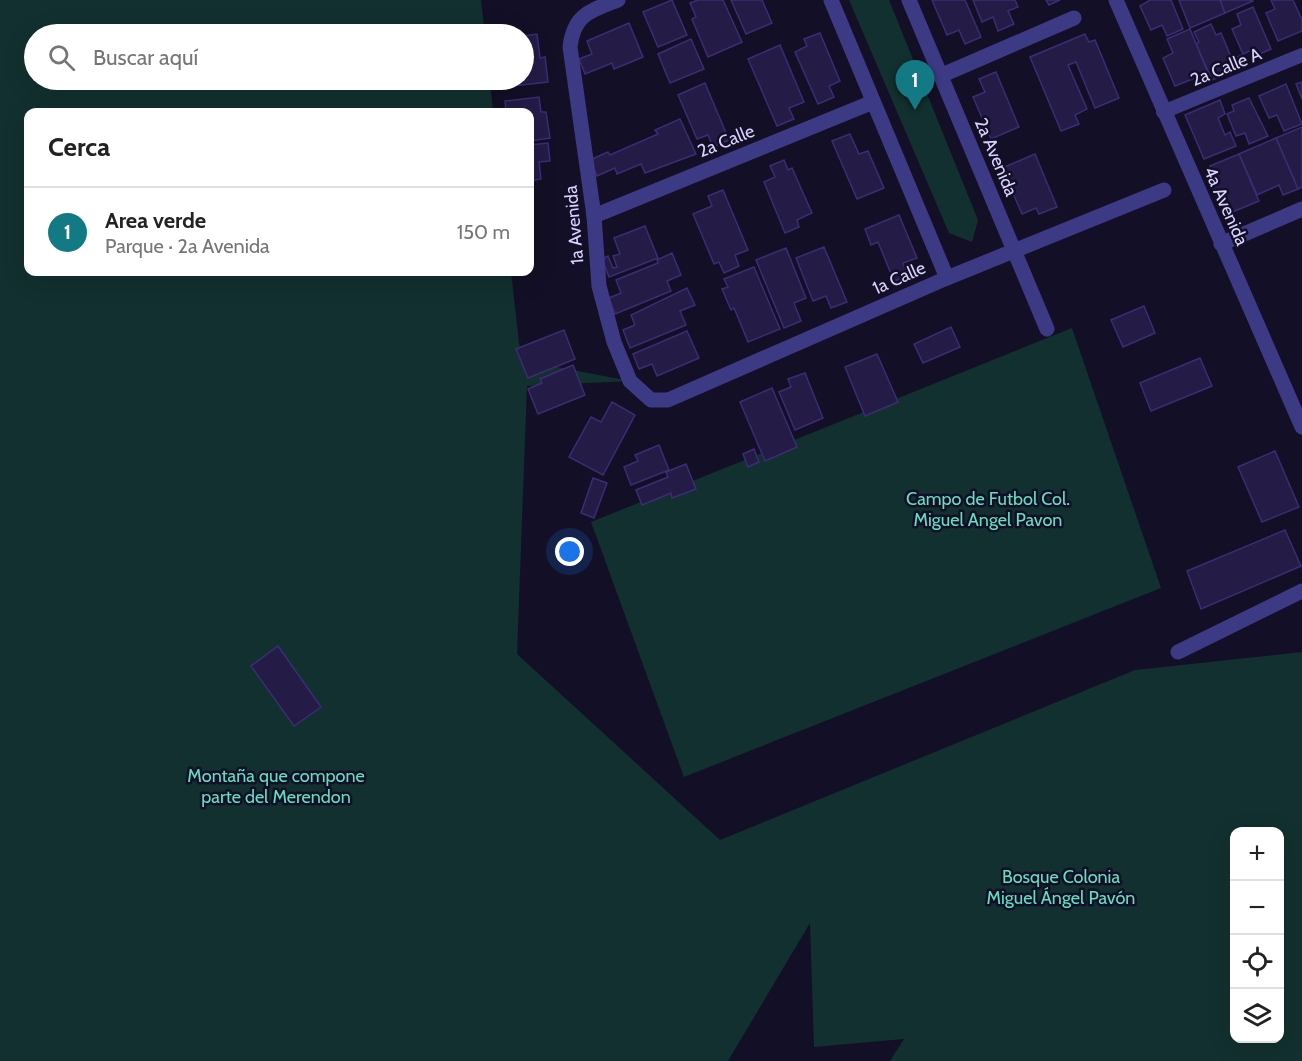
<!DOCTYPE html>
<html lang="es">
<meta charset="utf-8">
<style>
:root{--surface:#fff;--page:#f2f2f2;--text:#222;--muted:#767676;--line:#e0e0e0;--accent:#137a85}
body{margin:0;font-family:Cabin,sans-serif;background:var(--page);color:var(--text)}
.controls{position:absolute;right:18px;bottom:18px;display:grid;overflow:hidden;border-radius:12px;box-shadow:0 6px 24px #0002}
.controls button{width:54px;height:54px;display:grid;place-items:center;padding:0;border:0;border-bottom:2px solid var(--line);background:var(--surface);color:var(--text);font:30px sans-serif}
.you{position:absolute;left:570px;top:552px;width:21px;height:21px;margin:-15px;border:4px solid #fff;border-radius:50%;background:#1a73e8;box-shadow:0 0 0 9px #1a73e833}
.badge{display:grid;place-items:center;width:39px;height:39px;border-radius:50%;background:var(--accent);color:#fff;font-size:20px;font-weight:700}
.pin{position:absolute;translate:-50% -50px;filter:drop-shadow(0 2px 3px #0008)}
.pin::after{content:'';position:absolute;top:32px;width:21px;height:18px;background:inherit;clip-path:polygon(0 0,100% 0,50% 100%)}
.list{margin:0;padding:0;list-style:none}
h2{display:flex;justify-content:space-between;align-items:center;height:78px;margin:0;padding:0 24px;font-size:26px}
h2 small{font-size:20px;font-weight:400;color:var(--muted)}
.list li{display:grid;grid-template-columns:39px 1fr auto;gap:18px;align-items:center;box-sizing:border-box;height:90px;padding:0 24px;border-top:2px solid var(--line)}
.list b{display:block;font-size:22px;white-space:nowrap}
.list p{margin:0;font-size:20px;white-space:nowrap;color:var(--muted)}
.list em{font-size:20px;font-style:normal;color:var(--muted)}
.icon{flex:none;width:33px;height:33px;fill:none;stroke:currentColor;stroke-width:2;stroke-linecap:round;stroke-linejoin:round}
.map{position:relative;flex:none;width:1302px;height:1061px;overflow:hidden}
.search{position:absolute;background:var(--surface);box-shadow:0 6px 24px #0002;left:24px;top:24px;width:510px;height:66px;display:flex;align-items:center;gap:15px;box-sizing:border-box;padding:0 21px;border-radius:33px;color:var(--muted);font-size:22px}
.panel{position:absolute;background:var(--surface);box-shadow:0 6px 24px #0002;left:24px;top:108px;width:510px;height:168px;border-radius:12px}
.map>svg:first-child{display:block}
.green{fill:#12302f;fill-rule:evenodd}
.building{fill:#241b47;stroke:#3b2d73;stroke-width:1.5}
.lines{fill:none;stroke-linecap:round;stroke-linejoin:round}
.lane{stroke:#3d3a85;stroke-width:14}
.street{stroke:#3d3a85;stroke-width:15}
.labels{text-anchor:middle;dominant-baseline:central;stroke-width:5;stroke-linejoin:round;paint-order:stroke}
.street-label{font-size:18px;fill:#d9d4ff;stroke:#130f26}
.park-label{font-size:18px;fill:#5fe0c0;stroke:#130f26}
</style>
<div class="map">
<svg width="1302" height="1061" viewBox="0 0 1302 1061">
<rect width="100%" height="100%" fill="#130f26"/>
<g class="green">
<path d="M0 0H481L485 34H34V80H490L493 112H28V272H511L521 360 630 381 527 386 517 654 720 840 1135 670 1302 652V1061H890L904 1039 814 1047 810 923 728 1061H0ZM1234 832H1280V1038H1234Z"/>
<polygon points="849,0 889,0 978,220 972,242 949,233"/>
<polygon points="1072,328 1161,588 684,777 591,522"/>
</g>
<g class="building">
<polygon points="672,0 687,35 658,47 643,12"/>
<polygon points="698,0 723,0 742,42 708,57 692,19 696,17 690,3"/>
<polygon points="731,0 762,0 772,23 746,34"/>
<polygon points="932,0 965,0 981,37 965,44 959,30 947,35"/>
<polygon points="973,0 1015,0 1018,7 1008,11 1014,24 998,31 993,17 982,22"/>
<polygon points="1046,0 1060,0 1049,5"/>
<polygon points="1150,0 1171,0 1183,29 1167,36 1162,25 1151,30 1140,6"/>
<polygon points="1179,0 1220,0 1225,13 1190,28"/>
<polygon points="1220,0 1253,0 1253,1 1225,13"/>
<polygon points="1271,0 1293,0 1302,20 1302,31 1278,41 1266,13 1275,9"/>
<polygon points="1253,7 1271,49 1255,56 1252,50 1243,54 1232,29 1241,25 1237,14"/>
<polygon points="629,23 643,57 614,69 612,63 585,74 579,59 592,54 587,41"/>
<polygon points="1211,24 1216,35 1221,33 1232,59 1242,55 1247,65 1212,80 1196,44 1199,42 1194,32"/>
<polygon points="1190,29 1208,73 1175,86 1163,58 1173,53 1167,39"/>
<polygon points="820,33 840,81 829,86 834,97 818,104 795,52 807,46 804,39"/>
<polygon points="537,34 540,58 545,57 548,82 495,88 494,80 524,80 524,36"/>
<polygon points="1085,34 1089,42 1095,40 1119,98 1095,108 1076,62 1068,65 1087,109 1075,115 1079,124 1061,131 1030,57"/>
<polygon points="691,39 704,69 670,83 658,54"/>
<polygon points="780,45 804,102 789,108 794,119 777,126 748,59"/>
<polygon points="996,72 1019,127 991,139 973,97 985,92 979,79"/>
<polygon points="1302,82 1302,99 1296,84"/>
<polygon points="705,83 729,140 713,147 708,135 697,139 678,95"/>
<polygon points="1286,84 1302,124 1284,131 1277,115 1269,118 1259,96"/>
<polygon points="539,97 541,112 546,112 550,138 530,141 530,112 506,112 505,101"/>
<polygon points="1249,98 1268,136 1249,144 1245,133 1236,136 1227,114 1234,111 1232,105"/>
<polygon points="1220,100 1225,114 1218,118 1225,135 1230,132 1236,146 1204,159 1185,115"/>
<polygon points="680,119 696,154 645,173 641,164 617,174 615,168 597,176 590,160 608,152 610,155 658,134 655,130"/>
<polygon points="1302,127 1302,187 1298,189 1276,138"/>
<polygon points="850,134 859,154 868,151 884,188 857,199 832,141"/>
<polygon points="1276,138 1298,189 1283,195 1279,185 1257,195 1239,154"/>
<polygon points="548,143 550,161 539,162 541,179 530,181 530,145"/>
<polygon points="1035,154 1057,207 1039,214 1036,208 1022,214 1002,168"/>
<polygon points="1239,154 1259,201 1230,213 1226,204 1221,206 1210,181 1215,179 1210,166"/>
<polygon points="784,160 788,170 792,168 812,213 797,220 799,227 785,233 764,182 775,177 770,166"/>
<polygon points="723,190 748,250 735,255 739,266 724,273 719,262 714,264 693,214 712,206 708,196"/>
<polygon points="899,215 917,258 903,263 908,276 894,281 878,242 871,245 865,229"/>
<polygon points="645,226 658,258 609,277 602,259 608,256 613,268 617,267 613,256 620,254 614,238"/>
<polygon points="824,247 847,302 831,308 826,296 813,301 796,258"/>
<polygon points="786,248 806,298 794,303 801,321 784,328 756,260"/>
<polygon points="672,253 681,275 667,281 671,291 615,314 609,298 621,293 616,280 658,263 657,260"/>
<polygon points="754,267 780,329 748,342 734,308 731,310 722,289 728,287 724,279"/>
<polygon points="687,288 695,305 680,311 686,325 630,348 623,330 635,325 631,315"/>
<polygon points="1144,306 1155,333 1123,347 1111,320"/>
<polygon points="951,327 960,347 923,363 914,344"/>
<polygon points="564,330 575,359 528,378 516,349"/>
<polygon points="687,331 699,358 657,376 652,364 639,369 633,354"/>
<polygon points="877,354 898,402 865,416 845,367"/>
<polygon points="1200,358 1212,386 1151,411 1140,383"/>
<polygon points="573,365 585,395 538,414 528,389 542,383 540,379"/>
<polygon points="805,373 823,418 795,430 779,392 791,387 788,379"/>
<polygon points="772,388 797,447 765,461 740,402"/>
<polygon points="612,402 635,415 603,475 569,457 591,417 601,422"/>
<polygon points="659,445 669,470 631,485 624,467 638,461 635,455"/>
<polygon points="754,449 759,462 748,467 743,454"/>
<polygon points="1275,451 1299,507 1262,522 1238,467"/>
<polygon points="686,464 696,489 672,498 671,493 642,505 636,490 668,477 666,472"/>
<polygon points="593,478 607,483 594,518 581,513"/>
<polygon points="1285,530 1301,566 1201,609 1187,571"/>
<polygon points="278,646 321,707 294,726 251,666"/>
</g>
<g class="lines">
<polyline class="lane" points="1163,112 1302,55"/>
<g class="street">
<path d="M618 0C590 11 574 14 570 47L594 216 599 286 614 342 630 381 651 400H668L947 278 1164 190"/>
<polyline points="831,0 947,278"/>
<polyline points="909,0 1047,329"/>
<polyline points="1116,0 1302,427"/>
<polyline points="940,76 1074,18"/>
<polyline points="594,216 873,102"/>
<polyline points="1221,244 1302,209"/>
<polyline points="1178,652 1302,591"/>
</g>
</g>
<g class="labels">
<g class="street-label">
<text transform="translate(1226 67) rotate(-22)">2a Calle A</text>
<text transform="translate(726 141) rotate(-22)">2a Calle</text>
<text transform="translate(996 157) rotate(67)">2a Avenida</text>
<text transform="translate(1226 206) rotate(66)">4a Avenida</text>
<text transform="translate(574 225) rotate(-95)">1a Avenida</text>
<text transform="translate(899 278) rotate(-24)">1a Calle</text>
</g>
<g class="park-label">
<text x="988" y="499">Campo de Futbol Col.<tspan x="988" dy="21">Miguel Angel Pavon</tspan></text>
<text x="276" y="776">Montaña que compone<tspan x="276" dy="21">parte del Merendon</tspan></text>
<text x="1061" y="877">Bosque Colonia<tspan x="1061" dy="21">Miguel Ángel Pavón</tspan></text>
</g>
</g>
</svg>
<div class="controls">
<button>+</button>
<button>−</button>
<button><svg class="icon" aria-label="locate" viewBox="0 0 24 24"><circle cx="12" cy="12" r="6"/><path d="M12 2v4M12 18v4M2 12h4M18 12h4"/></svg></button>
<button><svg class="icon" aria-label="layers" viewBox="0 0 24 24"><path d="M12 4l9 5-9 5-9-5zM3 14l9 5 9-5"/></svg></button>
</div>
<div class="you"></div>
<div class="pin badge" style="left:915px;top:110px">1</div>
<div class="search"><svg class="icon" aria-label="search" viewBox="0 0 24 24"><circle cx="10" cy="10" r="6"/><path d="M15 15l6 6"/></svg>Buscar aquí</div>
<section class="panel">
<h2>Cerca<small></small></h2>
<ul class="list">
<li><span class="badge">1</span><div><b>Area verde</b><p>Parque · 2a Avenida</p></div><em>150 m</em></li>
</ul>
</section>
</div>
